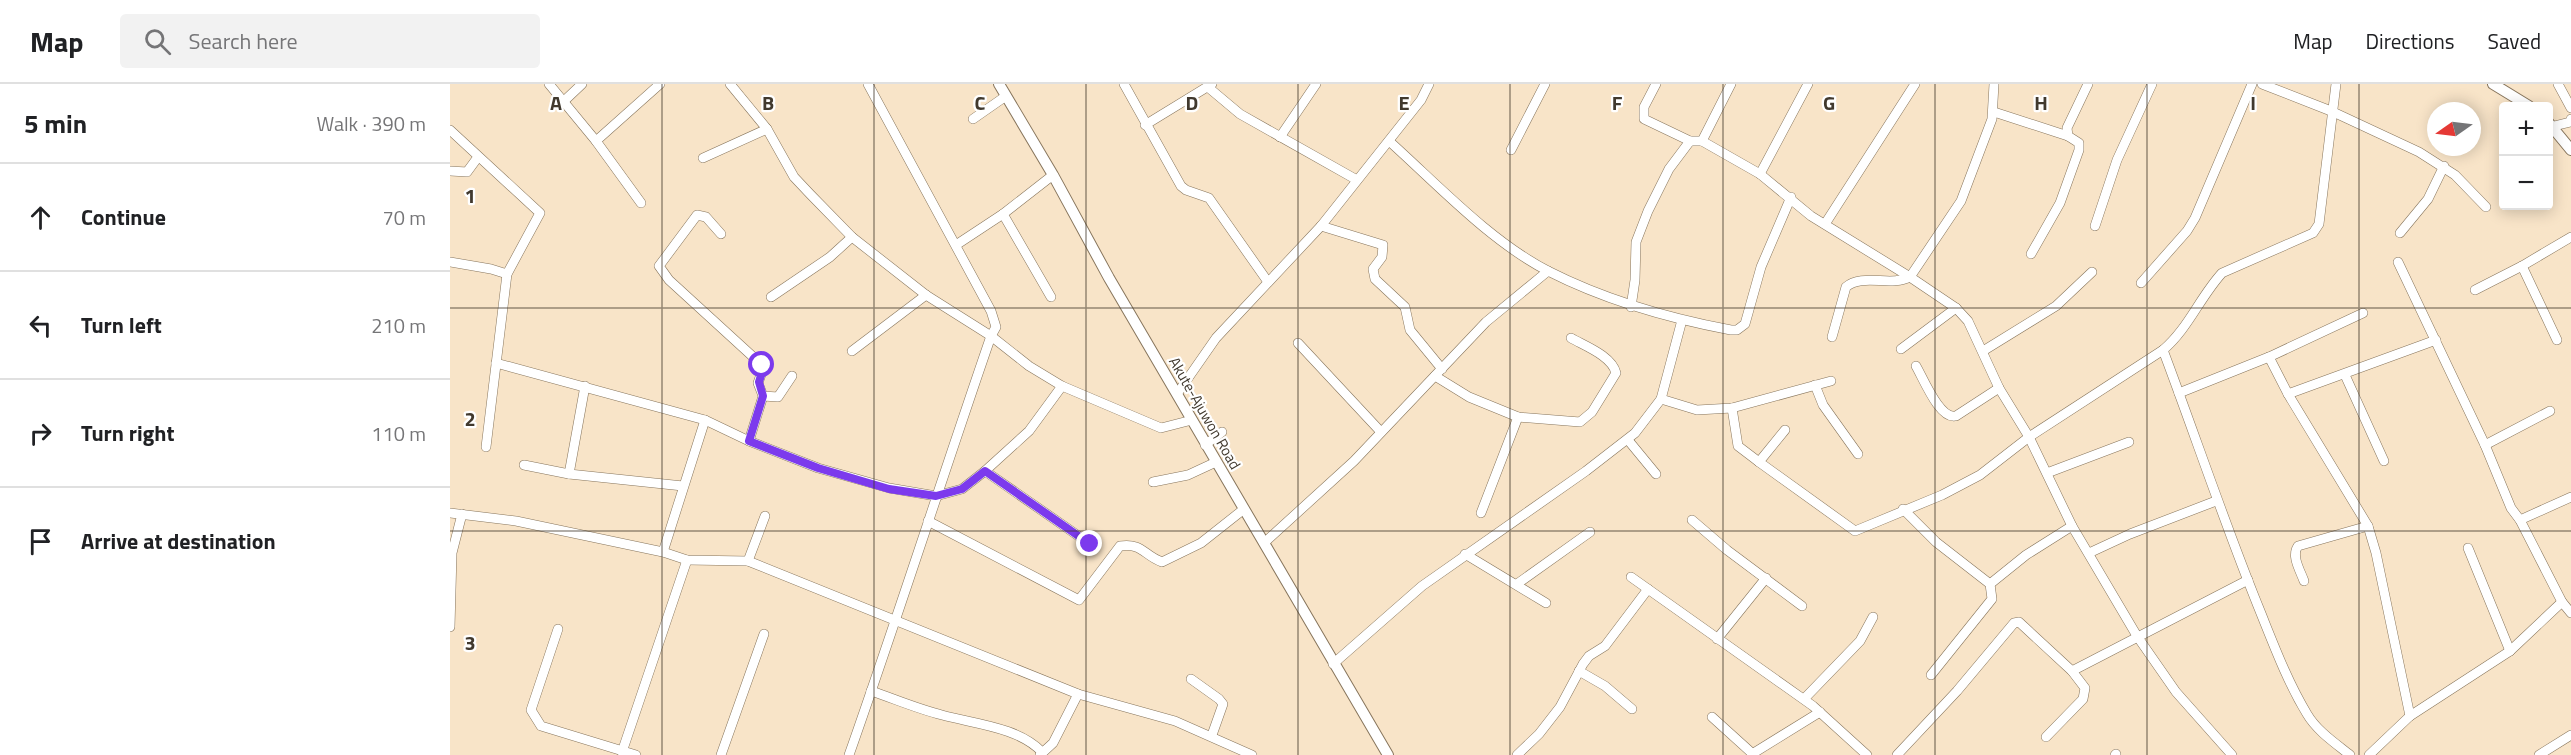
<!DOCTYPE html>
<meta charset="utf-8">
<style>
:root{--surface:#fff;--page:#f2f2f2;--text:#202124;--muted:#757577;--line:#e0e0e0}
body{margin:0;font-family:"Titillium Web",sans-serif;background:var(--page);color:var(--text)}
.controls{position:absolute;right:18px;top:18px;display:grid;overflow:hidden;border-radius:6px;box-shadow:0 3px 15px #0003}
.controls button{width:54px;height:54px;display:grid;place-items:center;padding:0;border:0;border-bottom:2px solid var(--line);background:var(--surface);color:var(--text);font:30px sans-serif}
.compass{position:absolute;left:1977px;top:18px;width:54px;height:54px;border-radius:50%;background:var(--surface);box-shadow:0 3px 15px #0003;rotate:256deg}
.stop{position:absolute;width:18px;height:18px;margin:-14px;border:4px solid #7c3aed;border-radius:50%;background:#fff}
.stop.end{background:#7c3aed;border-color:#fff;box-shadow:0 2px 6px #0008}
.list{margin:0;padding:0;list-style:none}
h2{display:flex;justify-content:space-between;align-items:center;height:78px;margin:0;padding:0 24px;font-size:26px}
h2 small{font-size:20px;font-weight:400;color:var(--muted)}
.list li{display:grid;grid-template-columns:39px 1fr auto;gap:18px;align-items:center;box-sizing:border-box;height:108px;padding:0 24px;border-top:2px solid var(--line)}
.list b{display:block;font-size:22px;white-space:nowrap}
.list em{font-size:20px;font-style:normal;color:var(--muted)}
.icon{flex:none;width:33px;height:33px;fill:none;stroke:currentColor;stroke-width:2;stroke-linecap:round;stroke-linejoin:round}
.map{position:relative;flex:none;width:2121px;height:671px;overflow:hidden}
header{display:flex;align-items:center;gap:36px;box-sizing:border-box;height:84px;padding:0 30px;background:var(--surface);border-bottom:2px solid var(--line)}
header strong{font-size:28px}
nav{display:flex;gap:33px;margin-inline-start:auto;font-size:21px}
.search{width:420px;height:54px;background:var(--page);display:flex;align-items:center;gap:15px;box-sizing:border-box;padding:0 21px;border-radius:6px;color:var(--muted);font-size:22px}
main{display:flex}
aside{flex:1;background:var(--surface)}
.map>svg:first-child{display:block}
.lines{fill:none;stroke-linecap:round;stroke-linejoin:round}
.minor-casing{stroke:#87755c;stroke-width:10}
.major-casing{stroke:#87755c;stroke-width:12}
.minor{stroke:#fff;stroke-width:9}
.major{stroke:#fff;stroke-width:10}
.route{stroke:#7c3aed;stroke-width:8}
.grid{fill:none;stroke:#41392e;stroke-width:1.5;stroke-opacity:0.55}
.labels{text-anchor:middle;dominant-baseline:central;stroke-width:4.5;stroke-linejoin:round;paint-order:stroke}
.street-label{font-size:15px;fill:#41392e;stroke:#fff}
.grid-label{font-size:20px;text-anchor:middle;font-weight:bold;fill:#41392e;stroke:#fff;stroke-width:4.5;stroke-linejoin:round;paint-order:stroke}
</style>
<header>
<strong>Map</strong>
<div class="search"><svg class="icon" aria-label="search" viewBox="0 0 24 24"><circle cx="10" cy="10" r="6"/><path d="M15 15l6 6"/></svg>Search here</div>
<nav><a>Map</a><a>Directions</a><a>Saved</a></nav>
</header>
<main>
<aside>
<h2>5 min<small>Walk · 390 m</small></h2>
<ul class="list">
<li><svg class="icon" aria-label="ahead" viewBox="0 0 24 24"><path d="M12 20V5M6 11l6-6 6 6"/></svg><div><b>Continue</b></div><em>70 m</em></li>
<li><svg class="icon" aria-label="left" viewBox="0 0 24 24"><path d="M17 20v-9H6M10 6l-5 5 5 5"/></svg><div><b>Turn left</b></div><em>210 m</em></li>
<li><svg class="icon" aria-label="right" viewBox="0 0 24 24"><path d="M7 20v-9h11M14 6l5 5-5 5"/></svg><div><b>Turn right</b></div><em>110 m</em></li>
<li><svg class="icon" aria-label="arrive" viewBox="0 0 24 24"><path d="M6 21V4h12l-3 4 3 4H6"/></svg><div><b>Arrive at destination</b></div></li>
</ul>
</aside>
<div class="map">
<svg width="2121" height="671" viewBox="0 0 2121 671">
<rect width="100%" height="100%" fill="#f8e4c8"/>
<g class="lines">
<defs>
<g id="minor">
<polyline points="99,0 146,57 191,119"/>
<polyline points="280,0 317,45 344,93 360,110 402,153 476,211 541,252 579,282 612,302 711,344 742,336"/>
<polyline points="674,0 731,102 736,106 759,114 818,198"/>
<polyline points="1206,0 1194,23 1194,35 1240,57 1252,57 1281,0"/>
<polyline points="1812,0 1881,27 1969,68 2005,91 2036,123"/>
<polyline points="2108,0 2121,24"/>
<polyline points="759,4 790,30 907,96"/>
<polyline points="113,18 132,0"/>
<polyline points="1544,28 1618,52"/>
<polyline points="523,35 556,12"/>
<polyline points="695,41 762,0"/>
<polyline points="2104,42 2120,38 2121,35"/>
<polyline points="0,46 90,129 57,190 36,363"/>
<polyline points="830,53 866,0"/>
<polyline points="146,57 210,0"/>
<path d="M939 57C988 101 1040 157 1098 187 1157 217 1217 234 1281 246H1287L1295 240 1311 183 1341 113"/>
<polyline points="1252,57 1310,90 1361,132 1460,193 1506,224 1518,237 1549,304 1579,353 1622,442 1687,552 1726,608 1782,671"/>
<polyline points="1061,66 1095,0"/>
<polyline points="253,74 317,45"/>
<polyline points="0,87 17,88 28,73"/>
<polyline points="1310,90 1358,0"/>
<polyline points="553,130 601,213"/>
<polyline points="1375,140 1465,0"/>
<polyline points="871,142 933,161 932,173 923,185 925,195 955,223 960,246 992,285"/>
<polyline points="1645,142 1667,76 1702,0"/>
<polyline points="1950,149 1978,115 1994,82"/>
<polyline points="271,150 256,133 247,131 209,182 219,196 312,281 313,285 308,299 313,312 299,357"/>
<polyline points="506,161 553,130 603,91"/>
<polyline points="1581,170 1610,119 1629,66 1629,59 1618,52 1617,44 1638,0"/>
<polyline points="0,178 41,185 57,190"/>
<polyline points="1948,178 2035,361 2061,424 2070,436 2112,518 2121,529"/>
<polyline points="2072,182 2107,256"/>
<polyline points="1691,199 1737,147 1745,134 1802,0"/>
<polyline points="2025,206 2072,182 2121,153"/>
<polyline points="321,213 380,173 402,153"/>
<polyline points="1181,223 1185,196 1186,158 1198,127 1219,85 1240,57"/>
<path d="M1382 253 1396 203C1412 189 1441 203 1460 193L1511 117 1542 35 1544 0"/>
<polyline points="848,259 931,348"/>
<polyline points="1451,265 1506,224"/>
<path d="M1713 266C1745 351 1774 438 1808 522 1823 559 1837 597 1857 630 1867 647 1885 659 1900 671"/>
<polyline points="402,267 476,211"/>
<polyline points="1533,267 1606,222 1642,188"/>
<polyline points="1819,273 1838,310 1918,442 1926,469 1960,632"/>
<polyline points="46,279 255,336 299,357 368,384 439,404 486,412 512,405 535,387 579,347 612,302"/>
<path d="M1466 282C1474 296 1490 336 1506 332L1549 304"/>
<polyline points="1895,291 1934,377"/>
<path d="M985 292 1019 313 1068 333 1130 338 1142 328 1166 289C1162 272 1135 262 1121 254"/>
<polyline points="1365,301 1373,321 1408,370"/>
<polyline points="1729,309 1819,273 1913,229"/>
<polyline points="727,310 766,254 871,142 971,16 979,0"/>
<polyline points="1838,310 1986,256"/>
<polyline points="313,312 328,313 342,292"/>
<polyline points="1211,315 1247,326 1282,324 1381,297"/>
<polyline points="1282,324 1288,362 1309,378"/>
<path d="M1335 346 1309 378 1405 447 1492 411 1530 391 1579 353 1713 266C1738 245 1750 213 1772 189L1863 149 1869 140 1886 0"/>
<polyline points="1178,356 1206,390"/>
<polyline points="755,361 772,348"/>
<polyline points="2035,361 2100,327"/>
<polyline points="74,381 119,390 233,402"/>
<polyline points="535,387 640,460"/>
<polyline points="1597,389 1679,358"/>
<polyline points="119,390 135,302"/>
<polyline points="703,398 738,391 766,378"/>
<polyline points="1453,425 1486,458 1540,500 1542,515 1481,591"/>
<polyline points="0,429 66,437 213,468 237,476 298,477 628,610 725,637 802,671"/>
<polyline points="1031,429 1068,333"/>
<polyline points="1242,436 1277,466 1352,522"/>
<polyline points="2070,436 2121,413"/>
<path d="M478 437 629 516 670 462C693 459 693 471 712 478L751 459 794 425"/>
<polyline points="814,459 904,377 1036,238 1098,187"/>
<polyline points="2018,464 2060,567"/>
<polyline points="213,468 255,336"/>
<polyline points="1639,469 1680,450 1766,417"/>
<polyline points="1015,470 1096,519"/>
<polyline points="298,477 315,432"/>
<polyline points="1181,493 1363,622 1417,671"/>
<path d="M1854 497C1850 486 1841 472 1848 462L1918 442"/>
<polyline points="1067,500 1140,448"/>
<polyline points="1540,500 1576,471 1622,442"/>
<polyline points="0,543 2,469 12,430"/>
<polyline points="108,545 81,626 91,642 186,671"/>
<polyline points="1267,555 1316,494"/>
<polyline points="883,580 972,502 1136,387 1185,349 1211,315 1232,236"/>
<polyline points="1129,587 1155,602 1182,625"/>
<polyline points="1622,587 1798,496"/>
<polyline points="741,595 769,615 773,620 762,651"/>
<path d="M421 607C445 615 468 625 492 631 525 640 568 643 592 668"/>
<polyline points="1354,615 1410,557 1423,533"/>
<polyline points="1262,633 1304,671"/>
<polyline points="172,668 237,476"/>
<polyline points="1302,670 1370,628"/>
<polyline points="271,671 314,550"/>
<path d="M399 671C448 532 493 391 541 252L546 243 541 227 418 0"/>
<polyline points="590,671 603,659 628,610"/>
<polyline points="1067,671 1089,650 1110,623 1133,580 1139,572 1155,562 1198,505"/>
<polyline points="1447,671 1507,607 1564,539 1569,538 1622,587 1635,604 1633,615 1596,653"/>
<polyline points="1665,671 1666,670"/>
<polyline points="1919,671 1960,632 2060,567 2112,518"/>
<polyline points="2089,671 2121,651"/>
</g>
<g id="major">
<polyline points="549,0 603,91 659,194 938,671"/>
<polyline points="2043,0 2079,22"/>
<polyline points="2098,38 2121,66"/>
</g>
</defs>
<use href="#minor" class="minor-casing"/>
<use href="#major" class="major-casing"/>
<use href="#minor" class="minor"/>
<use href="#major" class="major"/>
</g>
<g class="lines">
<polyline class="route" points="312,281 313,285 309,298 313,312 299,357 368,384 439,405 486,412 512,405 535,387 640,460"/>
</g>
<path class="grid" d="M212 0V671M424 0V671M636 0V671M848 0V671M1060 0V671M1273 0V671M1485 0V671M1697 0V671M1909 0V671M0 224H2121M0 447H2121"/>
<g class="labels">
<g class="street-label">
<text transform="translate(755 329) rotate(60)">Akute-Ajuwon Road</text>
</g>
</g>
<g class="grid-label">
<text x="106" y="26">A</text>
<text x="318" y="26">B</text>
<text x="530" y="26">C</text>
<text x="742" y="26">D</text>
<text x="954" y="26">E</text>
<text x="1167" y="26">F</text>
<text x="1379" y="26">G</text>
<text x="1591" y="26">H</text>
<text x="1803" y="26">I</text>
<text x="20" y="119">1</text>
<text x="20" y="342">2</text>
<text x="20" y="566">3</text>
</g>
</svg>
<div class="controls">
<button>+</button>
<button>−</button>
</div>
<svg class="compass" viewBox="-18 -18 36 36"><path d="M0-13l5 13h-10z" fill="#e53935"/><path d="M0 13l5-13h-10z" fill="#757577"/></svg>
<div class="stop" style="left:312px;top:281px"></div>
<div class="stop end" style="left:640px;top:460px"></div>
</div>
</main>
